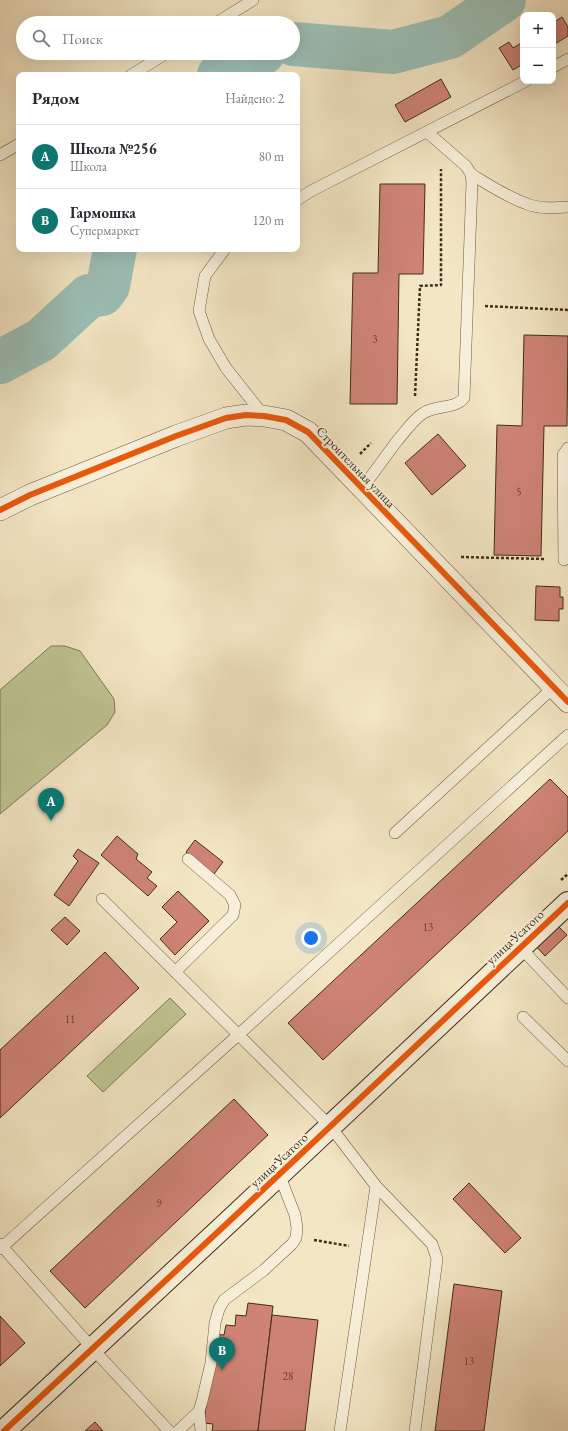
<!DOCTYPE html>
<html lang="ru">
<meta charset="utf-8">
<style>
:root{--surface:#fff;--page:#f7f7f7;--text:#2b2b33;--muted:#7c7c81;--line:#e1e1e2;--accent:#0f766e}
body{margin:0;font-family:"EB Garamond",serif;background:var(--page);color:var(--text)}
.controls{position:absolute;right:12px;top:12px;display:grid;overflow:hidden;border-radius:8px;box-shadow:0 4px 16px #0002}
.controls button{width:36px;height:36px;display:grid;place-items:center;padding:0;border:0;border-bottom:1px solid var(--line);background:var(--surface);color:var(--text);font:20px sans-serif}
.you{position:absolute;left:311px;top:938px;width:14px;height:14px;margin:-10px;border:3px solid #fff;border-radius:50%;background:#1a73e8;box-shadow:0 0 0 6px #1a73e833}
.badge{display:grid;place-items:center;width:26px;height:26px;border-radius:50%;background:var(--accent);color:#fff;font-size:13px;font-weight:700}
.pin{position:absolute;translate:-50% -33px;filter:drop-shadow(0 1px 2px #0008)}
.pin::after{content:'';position:absolute;top:21px;width:14px;height:12px;background:inherit;clip-path:polygon(0 0,100% 0,50% 100%)}
.list{margin:0;padding:0;list-style:none}
h2{display:flex;justify-content:space-between;align-items:center;height:52px;margin:0;padding:0 16px;font-size:17px}
h2 small{font-size:13px;font-weight:400;color:var(--muted)}
.list li{display:grid;grid-template-columns:26px 1fr auto;gap:12px;align-items:center;box-sizing:border-box;height:64px;padding:0 16px;border-top:1px solid var(--line)}
.list b{display:block;font-size:15px;white-space:nowrap}
.list p{margin:0;font-size:13px;white-space:nowrap;color:var(--muted)}
.list em{font-size:13px;font-style:normal;color:var(--muted)}
.icon{flex:none;width:22px;height:22px;fill:none;stroke:currentColor;stroke-width:2;stroke-linecap:round;stroke-linejoin:round}
.map{position:relative;flex:none;width:568px;height:1431px;overflow:hidden}
.search{position:absolute;background:var(--surface);box-shadow:0 4px 16px #0002;left:16px;top:16px;width:284px;height:44px;display:flex;align-items:center;gap:10px;box-sizing:border-box;padding:0 14px;border-radius:22px;color:var(--muted);font-size:15px}
.panel{position:absolute;background:var(--surface);box-shadow:0 4px 16px #0002;left:16px;top:72px;width:284px;height:180px;border-radius:8px}
.map>svg:first-child{display:block}
.green{fill:#bdc492;stroke:#807856}
.lines{fill:none;stroke-linecap:round;stroke-linejoin:round}
.river{stroke:#9bbfb6;stroke-width:44}
.building{fill:#ce8376;stroke:#422d1a}
.lane-casing{stroke:#6e5b44;stroke-width:12}
.street-casing{stroke:#6e5b44;stroke-width:22}
.secondary-casing{stroke:#422d1a;stroke-width:24}
.path{stroke:#422d1a;stroke-width:2.5;stroke-dasharray:3 2;stroke-linecap:butt}
.lane{stroke:#f7efd9;stroke-width:11}
.street{stroke:#f7efd9;stroke-width:21}
.secondary{stroke:#f7efd9;stroke-width:22}
.cycleway-casing{stroke:#f7efd9;stroke-width:8}
.cycleway{stroke:#e8590c;stroke-width:6}
.labels{text-anchor:middle;dominant-baseline:central;stroke-width:3.5;stroke-linejoin:round;paint-order:stroke}
.number-label{font-size:11px;fill:#654231}
.street-label{font-size:13px;fill:#422d1a;stroke:#f7efd9}
</style>
<div class="map">
<svg width="568" height="1431" viewBox="0 0 568 1431">
<rect width="100%" height="100%" fill="#f3e6c4"/>
<filter id="stains"><feTurbulence type="fractalNoise" baseFrequency=".005" numOctaves="4"/><feColorMatrix values="0 0 0 0 .2 0 0 0 0 .09 0 0 0 0 .02 0 0 0 .5 -.17"/></filter>
<radialGradient id="worn" r=".72"><stop offset=".6" stop-color="#630" stop-opacity="0"/><stop offset="1" stop-color="#630" stop-opacity=".3"/></radialGradient>
<g class="green">
<polygon points="51,646 65,646 80,651 114,699 115,712 107,725 0,814 0,690"/>
<polygon points="170,998 186,1014 103,1092 87,1076"/>
</g>
<g class="lines">
<g class="river">
<polyline points="293,44 393,52 450,37 504,0"/>
<polyline points="219,75 230,67 263,53"/>
<polyline points="0,362 41,340 89,296 102,294 108,286 115,249"/>
</g>
</g>
<g class="building">
<polygon points="562,17 568,27 568,36 553,45 553,23"/>
<polygon points="509,42 513,48 523,42 523,64 513,70 499,48"/>
<polygon points="441,79 451,97 405,122 395,105"/>
<polygon points="380,184 425,184 423,274 399,274 397,404 350,404 353,273 378,273"/>
<polygon points="524,335 568,336 567,426 544,426 541,556 494,555 497,425 522,426"/>
<polygon points="438,434 466,466 432,495 405,463"/>
<polygon points="536,586 560,587 560,597 563,597 563,609 559,609 559,621 535,620"/>
<polygon points="550,779 568,797 568,831 323,1060 288,1023"/>
<polygon points="117,836 138,854 136,859 152,872 147,878 157,886 148,896 101,855"/>
<polygon points="195,840 223,862 214,874 186,852"/>
<polygon points="78,849 99,863 69,906 54,895 78,861 73,856"/>
<polygon points="178,891 209,921 175,955 160,939 177,922 162,907"/>
<polygon points="65,917 80,931 67,945 51,930"/>
<polygon points="555,923 567,935 545,956 533,943"/>
<polygon points="105,952 139,988 0,1118 0,1050"/>
<polygon points="234,1099 268,1135 85,1308 50,1271"/>
<polygon points="469,1183 521,1238 505,1253 453,1199"/>
<polygon points="454,1284 502,1291 484,1431 435,1431"/>
<polygon points="248,1303 273,1306 258,1431 212,1431 213,1424 204,1423 214,1334 224,1335 226,1325 235,1326 236,1315 246,1316"/>
<polygon points="272,1315 318,1320 305,1431 258,1431"/>
<polygon points="0,1316 25,1343 0,1366"/>
<polygon points="95,1422 103,1431 85,1431"/>
</g>
<g class="lines">
<defs>
<g id="lane">
<polyline points="216,23 253,0"/>
<polyline points="553,67 568,59"/>
<polyline points="131,75 167,53"/>
<polyline points="0,155 19,144"/>
<path d="M471 174C489 185 507 197 527 204 540 209 555 208 568 207"/>
<polyline points="297,200 311,191 526,81"/>
<polyline points="225,249 205,276 199,311 209,339 226,368 264,416"/>
<path d="M362 488C374 473 385 457 397 441 405 432 412 421 422 414 436 404 454 410 464 398L472 183 471 174 466 166 427 132"/>
<polyline points="564,560 563,455 568,448"/>
<polyline points="395,833 554,687"/>
<polyline points="102,899 330,1126 376,1186 340,1431"/>
<polyline points="520,947 568,998"/>
<polyline points="175,972 233,915 235,905 230,895 188,859"/>
<polyline points="523,1017 568,1061"/>
<polyline points="376,1186 432,1244 437,1259 415,1431"/>
<polyline points="0,1244 92,1348 169,1431"/>
<polyline points="0,1249 237,1036 568,735"/>
<polyline points="199,1411 201,1431"/>
<polyline points="178,1431 199,1411 202,1401 211,1363 215,1323 219,1309 224,1300 264,1270 292,1244 296,1238 297,1228 295,1215 279,1174"/>
</g>
<polyline id="street" points="0,510 30,495 176,436 226,418 246,415 264,416 286,420 308,432 568,702"/>
<polyline id="secondary" points="4,1431 236,1215 568,903"/>
</defs>
<use href="#lane" class="lane-casing"/>
<use href="#street" class="street-casing"/>
<use href="#secondary" class="secondary-casing"/>
<g class="path">
<polyline points="485,306 568,310"/>
<polyline points="415,396 420,286 441,285 441,169"/>
<polyline points="360,454 371,443"/>
<polyline points="461,557 546,559"/>
<polyline points="561,880 568,874"/>
<polyline points="314,1240 349,1246"/>
</g>
<use href="#lane" class="lane"/>
<use href="#street" class="street"/>
<use href="#secondary" class="secondary"/>
<defs>
<g id="cycleway">
<polyline points="0,510 30,495 176,436 226,418 246,415 264,416 286,420 308,432 568,702"/>
<polyline points="4,1431 236,1215 568,903"/>
</g>
</defs>
<use href="#cycleway" class="cycleway-casing"/>
<use href="#cycleway" class="cycleway"/>
</g>
<g class="labels">
<g class="number-label">
<text x="375" y="339">3</text>
<text x="519" y="491">5</text>
<text x="428" y="927">13</text>
<text x="70" y="1019">11</text>
<text x="159" y="1203">9</text>
<text x="469" y="1361">13</text>
<text x="288" y="1376">28</text>
</g>
<g class="street-label">
<text transform="translate(356 467) rotate(46)">Строительная улица</text>
<text transform="translate(515 937) rotate(-43)">улица Усатого</text>
<text transform="translate(279 1160) rotate(-43)">улица Усатого</text>
</g>
</g>
<rect width="100%" height="100%" filter="url(#stains)"/>
<rect width="100%" height="100%" fill="url(#worn)"/>
</svg>
<div class="controls">
<button>+</button>
<button>−</button>
</div>
<div class="you"></div>
<div class="pin badge" style="left:51px;top:821px">A</div>
<div class="pin badge" style="left:222px;top:1370px">B</div>
<div class="search"><svg class="icon" aria-label="search" viewBox="0 0 24 24"><circle cx="10" cy="10" r="6"/><path d="M15 15l6 6"/></svg>Поиск</div>
<section class="panel">
<h2>Рядом<small>Найдено: 2</small></h2>
<ul class="list">
<li><span class="badge">A</span><div><b>Школа №256</b><p>Школа</p></div><em>80 m</em></li>
<li><span class="badge">B</span><div><b>Гармошка</b><p>Супермаркет</p></div><em>120 m</em></li>
</ul>
</section>
</div>
